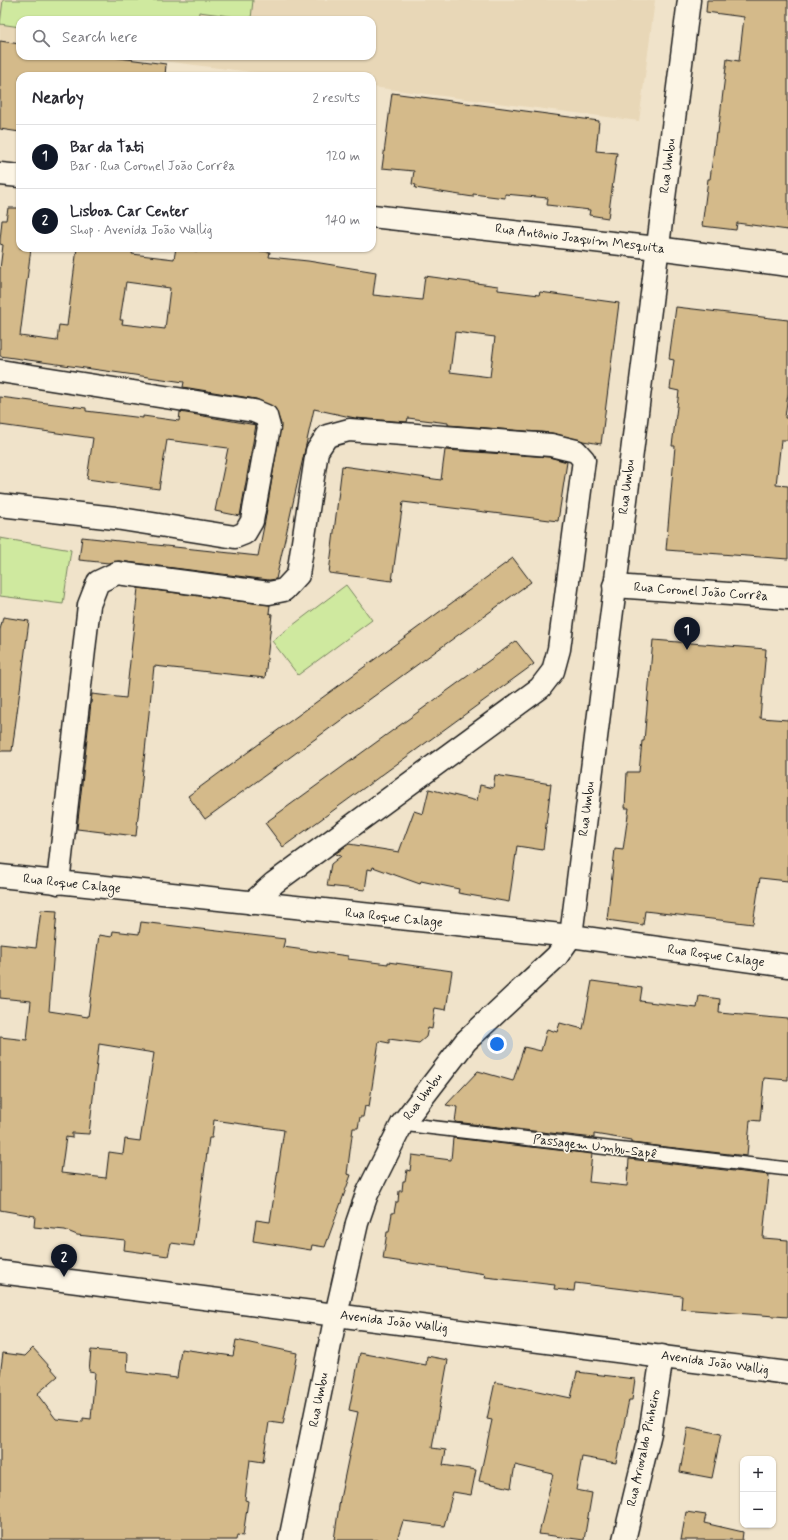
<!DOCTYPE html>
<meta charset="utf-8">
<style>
:root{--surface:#fff;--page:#f7f7f7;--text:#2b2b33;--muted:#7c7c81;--line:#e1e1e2;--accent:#111827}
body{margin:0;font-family:Mynerve,sans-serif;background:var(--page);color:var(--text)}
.controls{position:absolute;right:12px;bottom:12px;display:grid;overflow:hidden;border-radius:8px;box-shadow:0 1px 3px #0004}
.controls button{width:36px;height:36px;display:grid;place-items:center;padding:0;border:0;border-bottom:1px solid var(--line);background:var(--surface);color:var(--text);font:20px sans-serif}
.you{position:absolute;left:497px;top:1044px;width:14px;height:14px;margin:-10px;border:3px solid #fff;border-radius:50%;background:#1a73e8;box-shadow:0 0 0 6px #1a73e833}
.badge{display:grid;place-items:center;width:26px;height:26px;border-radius:50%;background:var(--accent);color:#fff;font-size:13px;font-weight:700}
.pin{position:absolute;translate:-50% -33px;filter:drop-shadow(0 1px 2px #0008)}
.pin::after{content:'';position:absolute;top:21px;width:14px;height:12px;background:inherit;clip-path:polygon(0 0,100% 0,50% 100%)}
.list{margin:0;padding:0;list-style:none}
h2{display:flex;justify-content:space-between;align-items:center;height:52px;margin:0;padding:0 16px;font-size:17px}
h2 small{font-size:13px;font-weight:400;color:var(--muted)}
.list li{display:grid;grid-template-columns:26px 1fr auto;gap:12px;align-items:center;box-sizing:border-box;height:64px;padding:0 16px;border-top:1px solid var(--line)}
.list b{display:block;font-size:15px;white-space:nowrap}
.list p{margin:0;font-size:13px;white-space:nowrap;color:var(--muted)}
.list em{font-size:13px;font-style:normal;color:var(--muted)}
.icon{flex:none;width:22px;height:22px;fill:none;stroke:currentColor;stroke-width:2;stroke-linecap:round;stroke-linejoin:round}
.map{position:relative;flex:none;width:788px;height:1540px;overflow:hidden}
.search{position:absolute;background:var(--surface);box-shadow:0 1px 3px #0004;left:16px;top:16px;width:360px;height:44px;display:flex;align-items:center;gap:10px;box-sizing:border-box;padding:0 14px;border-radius:12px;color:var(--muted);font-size:15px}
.panel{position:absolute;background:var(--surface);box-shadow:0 1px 3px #0004;left:16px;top:72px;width:360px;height:180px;border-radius:12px}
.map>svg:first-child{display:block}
.built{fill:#e8d7b7}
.green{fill:#cfe99f;stroke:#76825e}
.building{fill:#d4ba8a;stroke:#1c1c1c;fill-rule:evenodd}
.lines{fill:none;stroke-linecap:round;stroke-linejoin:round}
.lane-casing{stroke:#1c1c1c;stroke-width:16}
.street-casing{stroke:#1c1c1c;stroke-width:25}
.secondary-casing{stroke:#1c1c1c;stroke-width:25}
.lane{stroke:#fcf5e5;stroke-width:13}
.street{stroke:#fcf5e5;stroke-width:22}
.secondary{stroke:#fcf5e5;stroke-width:22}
.labels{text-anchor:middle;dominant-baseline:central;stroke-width:3.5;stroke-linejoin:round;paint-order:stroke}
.street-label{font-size:13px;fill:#1c1c1c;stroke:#fcf5e5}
</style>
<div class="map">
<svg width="788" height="1540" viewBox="0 0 788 1540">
<rect width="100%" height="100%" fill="#f0e3ca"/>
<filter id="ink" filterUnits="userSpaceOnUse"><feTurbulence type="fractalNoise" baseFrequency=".025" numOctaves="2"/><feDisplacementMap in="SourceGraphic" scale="8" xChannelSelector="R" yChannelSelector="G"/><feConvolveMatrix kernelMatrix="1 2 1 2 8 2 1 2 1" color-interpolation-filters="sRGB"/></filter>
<g filter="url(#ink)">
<polygon class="built" points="0,0 655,0 639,121 372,87 372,76 282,76 123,56 372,56 372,20 20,20 20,43 0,41"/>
<g class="green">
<polygon points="3,0 253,0 251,19 199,12 198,20 20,20 20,27 0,24"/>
<polygon points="0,538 71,550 63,604 0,596"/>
<polygon points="346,585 372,620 298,675 272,641"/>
</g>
<g class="building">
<polygon points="707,0 788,0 788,230 737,223 736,230 702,226 708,179 710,179 716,133 718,133 727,59 739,61 744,17 706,12"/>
<polygon points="0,41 20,44 20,56 104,56 166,64 165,76 20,76 20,132 0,129"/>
<polygon points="392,93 599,121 596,151 617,153 608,218 589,215 590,210 547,205 548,198 505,194 505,198 473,194 473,197 415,188 416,185 412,184 414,171 382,168"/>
<path d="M8 208H20V248H31L20 336 57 341 59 325 67 326 77 248H133L132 254 174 259 176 248 197 251 198 248 241 249 270 252 269 257 308 261 376 272 373 295 422 300 425 276 498 286V290L539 295 540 292 619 303 601 444 583 441 552 433 448 425V423L408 418 407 422 355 418 314 409 276 579 269 580 119 561 109 563 79 560 82 537 258 556 265 521 281 424 275 408 256 399 183 387 184 382 0 356V269L3 245 0 244V240L2 220H6ZM126 282 170 288 165 329 122 324 123 320H120ZM455 332 495 337 490 377 450 372Z"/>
<polygon points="676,307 788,320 788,393 785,418 788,418 788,440 781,440 776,485 788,486 788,559 666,550 675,446 672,446 679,391 670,389 674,360 669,359"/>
<polygon points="0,397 86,408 86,411 143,418 143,416 179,421 180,412 256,425 240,516 215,511 228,448 167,440 159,489 87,479 93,438 0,425"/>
<polygon points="445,450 549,457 567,462 558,521 403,502 392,581 329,573 342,466 441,480"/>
<polygon points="513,558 531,582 205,819 188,796"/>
<polygon points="138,588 270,605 269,613 272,614 265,678 154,666 136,836 77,829 92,694 126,698"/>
<polygon points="3,617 29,621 12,751 0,751 0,630"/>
<polygon points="653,640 766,649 760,718 788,720 788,881 760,878 753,924 645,911 643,925 607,920 615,849 623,850 629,808 625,808 627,772 639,772 642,741 644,741"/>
<polygon points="516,641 534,664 283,847 265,823"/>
<polygon points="495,775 551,784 543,850 517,846 509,902 458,893 459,889 421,881 420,884 373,867 372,870 368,869 365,890 327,886 331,864 341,856 335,854 349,844 399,852 414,811 423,814 429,789 477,801 480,785 493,788"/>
<path d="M41 910 57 911 49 1011 88 1017 99 935 112 937 113 931 139 934 141 922 285 939 283 947 348 956V959L388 964V962L452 971 446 1010 435 1008 432 1029 428 1028 426 1037 419 1043 389 1039V1043L379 1041 369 1107 365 1106 363 1117H360L358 1128H353L347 1174 351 1175 325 1247 312 1245 311 1250 253 1241 256 1220 270 1222 284 1130 214 1120 212 1138H209L194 1246 171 1243 168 1256 124 1250 125 1240 77 1235 65 1230 34 1227 35 1216 0 1210V1037L27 1040 31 1001 0 998V944L36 948ZM99 1044 154 1053 140 1141 125 1139 123 1154 109 1152 106 1178 61 1173 66 1137 72 1138V1133L89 1134Z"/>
<polygon points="592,981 642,988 640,1001 697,1008 699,996 720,999 719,1013 788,1019 788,1080 764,1078 760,1121 750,1120 747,1156 631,1143 631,1140 594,1134 594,1138 455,1122 457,1107 446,1105 478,1071 513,1081 524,1047 541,1051 547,1029 557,1032 560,1023 583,1029"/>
<polygon points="453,1138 592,1154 589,1182 627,1186 629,1159 769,1175 763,1238 788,1240 788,1317 681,1309 682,1296 575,1283 574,1291 554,1289 555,1285 485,1277 486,1274 383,1259 387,1232 389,1232 392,1213 394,1213 396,1202 398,1202 399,1191 402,1191 403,1181 405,1181 407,1170 410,1171 412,1155 451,1160"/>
<polygon points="236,1340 297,1353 283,1424 269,1422 263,1462 250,1460 245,1500 248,1501 243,1536 237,1535 236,1540 0,1540 0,1375 3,1353 25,1356 33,1348 58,1376 37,1394 56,1419 83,1422 83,1418 91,1419 95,1372 89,1371 91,1350 128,1353 127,1372 177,1378 181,1349 233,1356"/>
<polygon points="360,1353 426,1365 427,1356 448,1360 432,1448 446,1450 443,1465 476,1470 471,1495 453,1492 444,1526 403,1521 397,1540 334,1540 340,1499 358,1412 349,1410"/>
<polygon points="577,1372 635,1379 632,1400 629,1400 616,1463 582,1457 576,1490 592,1493 584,1540 539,1534 553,1474 515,1465 511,1488 479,1481 492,1420 487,1419 495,1382 571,1398"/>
<polygon points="688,1427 721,1434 712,1478 680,1472"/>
<polygon points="686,1512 706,1515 704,1523 743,1532 742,1540 681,1540"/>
</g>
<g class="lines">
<defs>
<polyline id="lane" points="402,1124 788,1169"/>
<g id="street">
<polyline points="0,371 254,411 266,416 269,427 252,521 245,533 235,537 115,518 0,505"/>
<polyline points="614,586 788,598"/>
<polyline points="0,876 571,936 788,966"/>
<polyline points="58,883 89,605 98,582 117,573 269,593 284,590 298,575 317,451 327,436 349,430 551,445 576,451 584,460 559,649 553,671 540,688 274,883 252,903"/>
<polyline points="290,1540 336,1315 357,1223 367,1194 402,1124 466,1041 557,956 571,936 689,0"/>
<polyline points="624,1540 650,1433 662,1356"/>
</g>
<g id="secondary">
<polyline points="0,174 20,176"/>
<polyline points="372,216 657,248 788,265"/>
<polyline points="0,1272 788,1373"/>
</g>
</defs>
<use href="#lane" class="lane-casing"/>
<use href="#street" class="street-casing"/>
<use href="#secondary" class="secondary-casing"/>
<use href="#lane" class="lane"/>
<use href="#street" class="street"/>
<use href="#secondary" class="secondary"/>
</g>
</g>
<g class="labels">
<g class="street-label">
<text transform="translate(668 166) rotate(-83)">Rua Umbu</text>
<text transform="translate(580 239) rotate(7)">Rua Antônio Joaquim Mesquita</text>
<text transform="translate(627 487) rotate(-83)">Rua Umbu</text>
<text transform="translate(701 592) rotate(4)">Rua Coronel João Corrêa</text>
<text transform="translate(587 809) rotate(-83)">Rua Umbu</text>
<text transform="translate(72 884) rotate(6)">Rua Roque Calage</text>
<text transform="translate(394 918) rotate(6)">Rua Roque Calage</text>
<text transform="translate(716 956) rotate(8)">Rua Roque Calage</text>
<text transform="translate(423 1097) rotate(-53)">Rua Umbu</text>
<text transform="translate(595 1147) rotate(7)">Passagem Umbu-Sapê</text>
<text transform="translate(394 1322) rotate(7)">Avenida João Wallig</text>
<text transform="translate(715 1363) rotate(8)">Avenida João Wallig</text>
<text transform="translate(319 1400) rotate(-79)">Rua Umbu</text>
<text transform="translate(644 1448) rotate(-78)">Rua Ariovaldo Pinheiro</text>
</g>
</g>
</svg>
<div class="controls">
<button>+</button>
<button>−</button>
</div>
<div class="you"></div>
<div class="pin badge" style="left:687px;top:650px">1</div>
<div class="pin badge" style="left:64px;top:1277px">2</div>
<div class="search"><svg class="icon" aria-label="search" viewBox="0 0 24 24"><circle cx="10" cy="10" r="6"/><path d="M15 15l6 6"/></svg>Search here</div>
<section class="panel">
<h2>Nearby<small>2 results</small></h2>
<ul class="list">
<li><span class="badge">1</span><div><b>Bar da Tati</b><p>Bar · Rua Coronel João Corrêa</p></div><em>120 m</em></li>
<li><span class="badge">2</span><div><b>Lisboa Car Center</b><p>Shop · Avenida João Wallig</p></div><em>140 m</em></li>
</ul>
</section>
</div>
